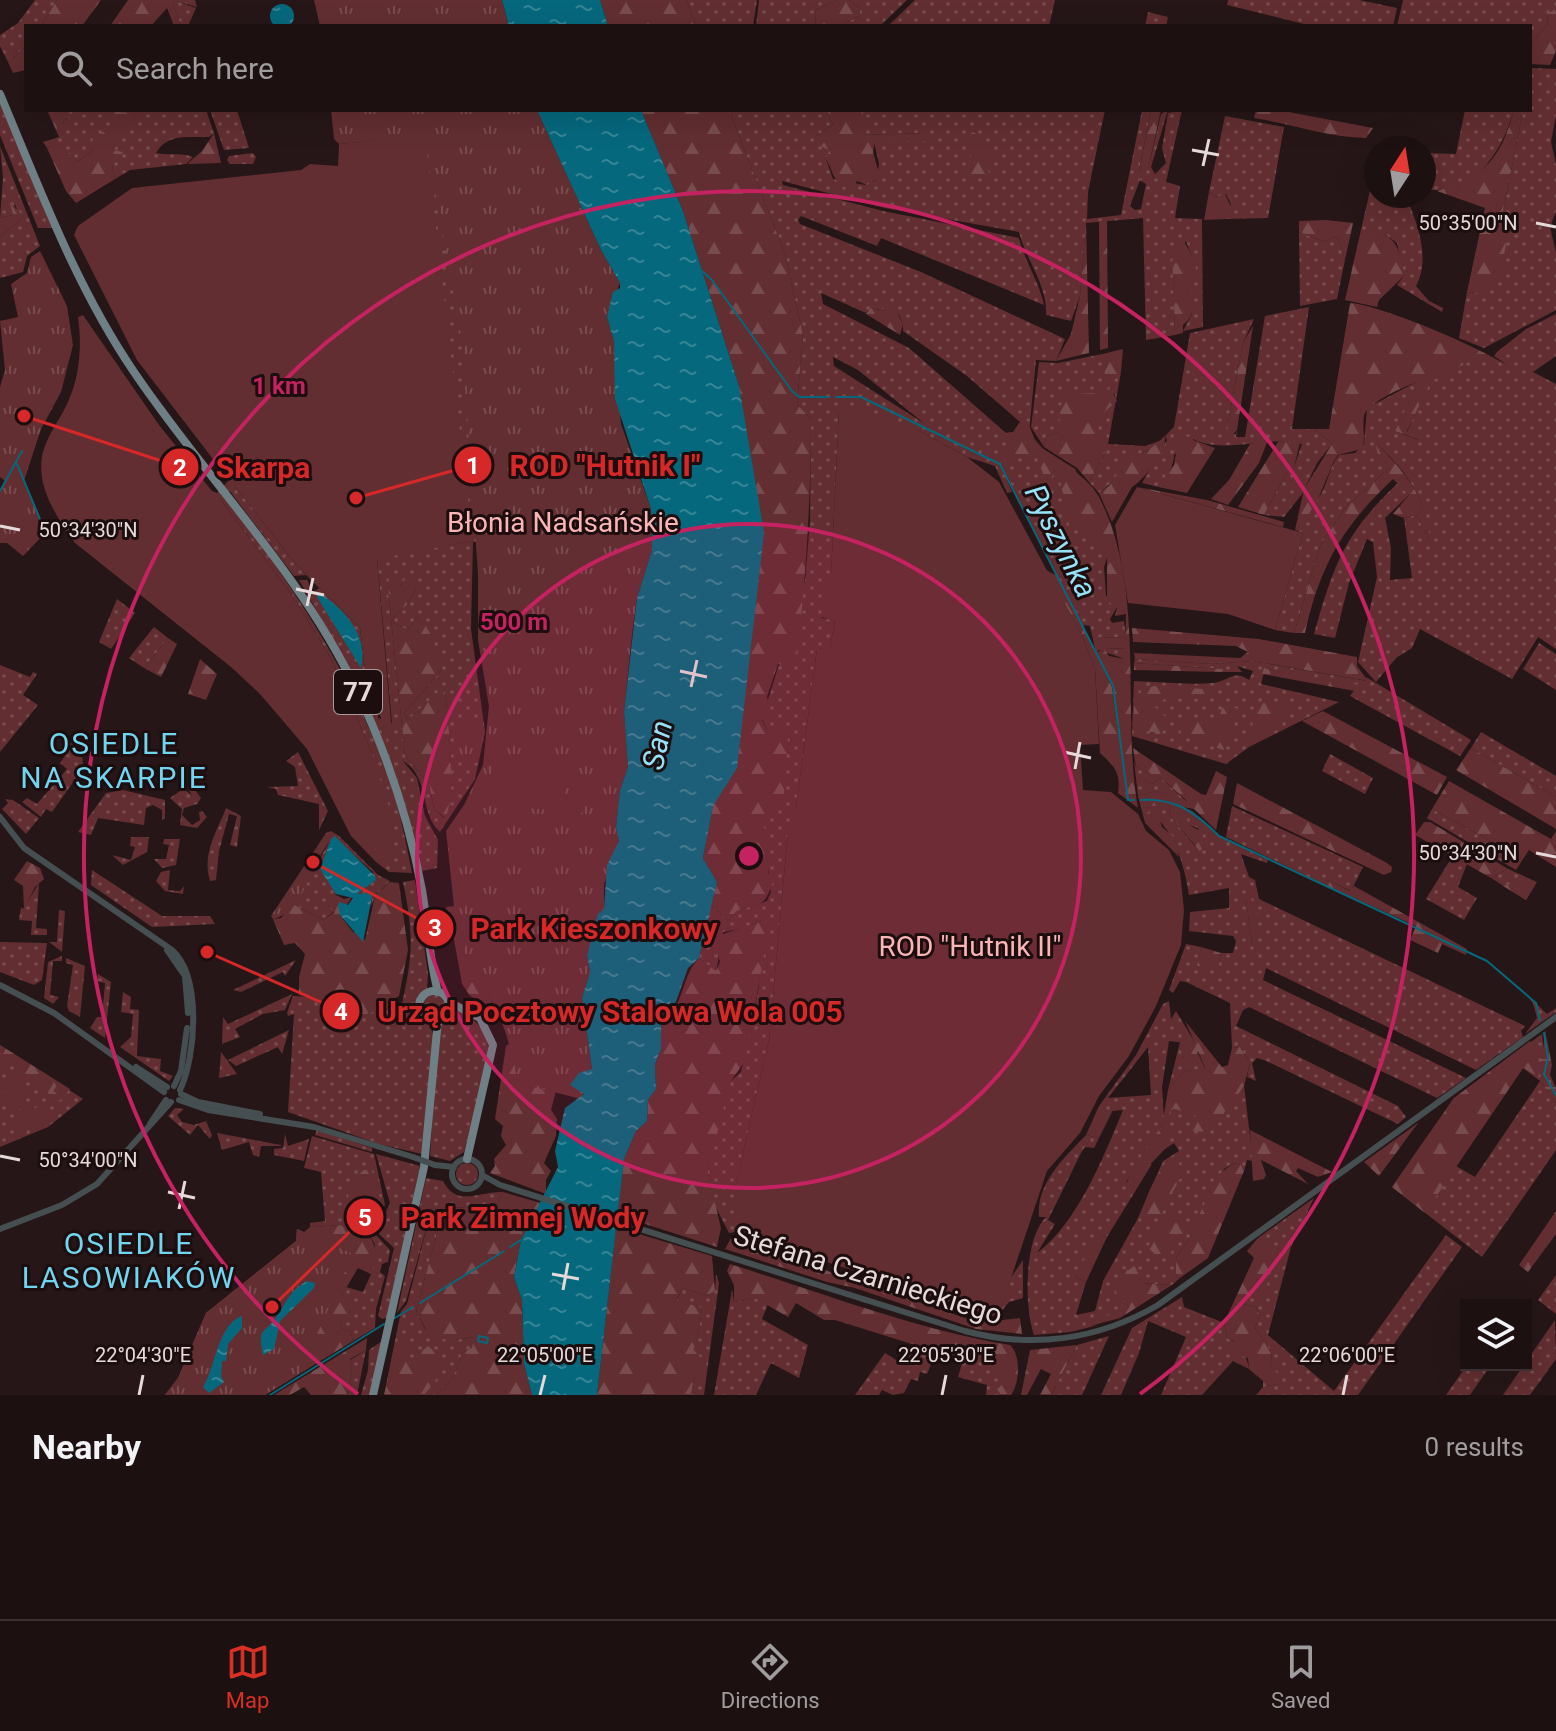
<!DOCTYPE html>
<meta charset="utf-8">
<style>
:root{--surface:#1c1011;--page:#291e1f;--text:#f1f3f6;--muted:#a09d9f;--line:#3a3031;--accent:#d93025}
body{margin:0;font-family:Roboto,sans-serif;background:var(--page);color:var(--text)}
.controls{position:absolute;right:24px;bottom:24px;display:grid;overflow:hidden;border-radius:0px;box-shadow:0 8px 32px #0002}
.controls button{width:72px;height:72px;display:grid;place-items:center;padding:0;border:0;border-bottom:2px solid var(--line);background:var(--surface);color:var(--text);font:40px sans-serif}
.compass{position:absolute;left:1364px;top:136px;width:72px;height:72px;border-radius:50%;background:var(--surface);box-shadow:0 8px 32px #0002;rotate:12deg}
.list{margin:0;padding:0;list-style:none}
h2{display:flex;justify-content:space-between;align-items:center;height:104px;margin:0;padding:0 32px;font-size:34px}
h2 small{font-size:26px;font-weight:400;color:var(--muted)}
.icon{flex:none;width:44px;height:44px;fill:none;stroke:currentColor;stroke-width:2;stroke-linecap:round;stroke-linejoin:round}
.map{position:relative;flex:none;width:1556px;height:1395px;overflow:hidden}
.search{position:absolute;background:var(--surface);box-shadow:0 8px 32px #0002;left:24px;right:24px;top:24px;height:88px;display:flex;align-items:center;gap:20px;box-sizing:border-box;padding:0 28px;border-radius:0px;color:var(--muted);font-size:30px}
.sheet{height:224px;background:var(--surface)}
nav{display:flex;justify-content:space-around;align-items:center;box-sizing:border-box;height:112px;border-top:2px solid var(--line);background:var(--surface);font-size:22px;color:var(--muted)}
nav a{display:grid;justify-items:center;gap:4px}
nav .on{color:var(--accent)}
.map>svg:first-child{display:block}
.grass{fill:url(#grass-dots);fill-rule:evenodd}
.forest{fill:url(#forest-firs)}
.wetland{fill:url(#wetland-marsh)}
.park{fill:url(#park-tufts)}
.garden{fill:#622e31}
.water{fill:url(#water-ripples)}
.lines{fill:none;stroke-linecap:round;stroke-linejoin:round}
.stream{stroke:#06687d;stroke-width:2}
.minor{stroke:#454e50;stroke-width:6}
.major{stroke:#6e8085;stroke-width:8}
.minor-bridge{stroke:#454e50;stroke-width:6}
.ticks{fill:none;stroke:#e5d9d9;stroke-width:3}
.ring{fill:none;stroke:#c42261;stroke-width:4}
.labels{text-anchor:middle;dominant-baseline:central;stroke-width:6;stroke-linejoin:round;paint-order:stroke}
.shield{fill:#1c0d0e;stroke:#a99c9c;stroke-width:2}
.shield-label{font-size:26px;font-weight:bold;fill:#e5d9d9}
.park-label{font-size:28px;fill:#fbb5b7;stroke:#1c0d0e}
.street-label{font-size:28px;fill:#e5d9d9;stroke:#1c0d0e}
.water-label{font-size:30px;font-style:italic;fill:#96e2f8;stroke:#1c0d0e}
.neighbourhood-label{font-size:30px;letter-spacing:2px;fill:#72d5f0;stroke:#1c0d0e}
.ticks-label{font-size:20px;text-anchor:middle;fill:#e5d9d9;stroke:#1c0d0e;stroke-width:6;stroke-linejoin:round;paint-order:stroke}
.centre{fill:#c42261;stroke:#1c0d0e;stroke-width:4}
.ring-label{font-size:24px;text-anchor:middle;font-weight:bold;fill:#c42261;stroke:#1c0d0e;stroke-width:6;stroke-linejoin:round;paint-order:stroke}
.leader{fill:none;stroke:#d62828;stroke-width:3}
.callout-dot{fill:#d62828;stroke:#1c0d0e;stroke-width:3}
.mark-label{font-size:24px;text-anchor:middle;font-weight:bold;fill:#fff}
.callout-label{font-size:30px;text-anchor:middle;font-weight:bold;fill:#d62828;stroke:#1c0d0e;stroke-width:6;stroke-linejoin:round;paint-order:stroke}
</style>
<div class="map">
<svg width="1556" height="1395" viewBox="0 0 1556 1395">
<defs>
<pattern id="grass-dots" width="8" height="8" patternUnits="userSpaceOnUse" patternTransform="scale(2)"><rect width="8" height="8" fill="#622e31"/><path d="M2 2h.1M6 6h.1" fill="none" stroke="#784c4e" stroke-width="1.8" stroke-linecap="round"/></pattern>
<pattern id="forest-firs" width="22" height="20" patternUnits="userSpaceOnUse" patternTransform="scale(2)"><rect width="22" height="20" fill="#622e31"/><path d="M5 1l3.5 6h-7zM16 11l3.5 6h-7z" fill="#784c4e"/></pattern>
<pattern id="wetland-marsh" width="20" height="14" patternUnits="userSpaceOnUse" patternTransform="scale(2)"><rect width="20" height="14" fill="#622e31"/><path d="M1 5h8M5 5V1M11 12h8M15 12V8" fill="none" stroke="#784c4e"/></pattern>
<pattern id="park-tufts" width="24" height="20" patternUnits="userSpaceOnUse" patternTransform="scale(2)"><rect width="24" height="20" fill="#622e31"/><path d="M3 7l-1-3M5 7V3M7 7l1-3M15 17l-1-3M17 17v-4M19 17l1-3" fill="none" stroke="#784c4e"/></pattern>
<pattern id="water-ripples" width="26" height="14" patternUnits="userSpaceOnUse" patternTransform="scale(2)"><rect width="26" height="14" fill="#06687d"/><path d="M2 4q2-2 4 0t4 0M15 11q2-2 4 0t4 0" fill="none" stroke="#368495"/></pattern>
</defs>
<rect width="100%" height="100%" fill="#261617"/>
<g class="grass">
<polygon points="35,0 57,0 41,26 26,26 26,46 8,62 0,46 0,35 18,23"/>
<polygon points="686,0 757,0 753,26 696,26"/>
<polygon points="759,0 838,0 815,10 816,26 756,26"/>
<polygon points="849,0 907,0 880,26 839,26 859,16 860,8"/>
<polygon points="915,0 1055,0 1049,26 888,26"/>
<polygon points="1228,0 1359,0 1397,8 1393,26 1312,26 1227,5"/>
<polygon points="1403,0 1556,0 1556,8 1547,16 1548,24 1530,45 1530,26 1397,26"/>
<polygon points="176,1 196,8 188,26 181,26 173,4"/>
<polygon points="1148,12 1168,17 1166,26 1145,26"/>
<polygon points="1532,68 1556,69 1556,115 1551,142 1556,165 1556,211 1550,227 1556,253 1556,310 1484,348 1459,338 1467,292 1476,293 1491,281 1511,214 1503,212 1523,110 1530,110"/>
<polygon points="0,104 52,228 38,228 0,135"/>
<path d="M75 110H206L214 133 209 137C191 138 168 132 156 153 169 156 180 152 193 157L186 164 130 170 115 179 112 166 122 152 113 150 136 113 94 139V150L78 161 59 143 47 148 43 142 59 137 56 130Z"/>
<polygon points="210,110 237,110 249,148 224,150"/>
<path d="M436 110 462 307 476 542H473L471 629 485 732 475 779 440 832C419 813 430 776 403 761L417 778 425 816 438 840 437 868 422 871 374 721 354 676 299 580H307L313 593 319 588 306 575 294 576 229 490 235 486 294 562 360 628 365 669 358 672 378 710V718L392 723 377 558 472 541 424 136ZM391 584H403L416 590 407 605 395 614 393 623 408 630 417 616 441 671 404 713 408 720 444 687C448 711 457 800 444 818L434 809 429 784 405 756 388 588Z"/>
<path d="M729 110H827L833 124 815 137 829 150 826 159 833 179 865 185 876 180 879 164 874 142 923 133 863 135V110H1105L1088 192 1087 219 1121 215 1142 110H1151L1139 171 1148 170 1161 114 1168 110 1151 167 1155 174 1166 163 1162 148 1168 113 1182 110 1166 182 1180 186 1175 218 1202 219 1203 327 1183 331 1192 314 1188 281 1193 260 1186 241 1173 265 1175 335 1146 340 1143 218 1086 223 1080 296 1071 321 1046 315C1048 286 1026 260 1019 232L885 208 782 181 783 185 883 211 1019 238C1025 262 1039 281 1044 305L881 238 877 246 801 216 798 220 800 224 921 272 1065 339 1056 361 1036 360 1029 433 1042 448 1075 469 1111 545 1104 567 1106 596 1117 607 1110 619 1112 623 1124 621 1126 638 1100 637 1105 648 1127 649 1125 659 1099 650 1096 653 1090 626 1083 625 1001 464 1012 492 1007 493 995 466 967 457 918 430 839 409 831 575 821 618 835 620 830 648 817 649 796 808 788 832 769 1040 735 1188V1232L729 1233 715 1206 707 1169 720 1113 731 1081 741 1072 752 1022 759 986 761 920 745 928 723 932 716 972 699 958 711 905 728 921 737 911 767 901 771 892 763 826 767 730 762 719 805 581 810 521 811 419 797 404 803 335 785 254ZM1140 180 1146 184 1141 209 1135 210 1130 206ZM821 293 866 313 870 308 885 311 880 303C893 308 904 315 903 331L967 376 1020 422 1014 432 1006 433 909 348 823 304ZM833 357 858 370 925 424 834 366Z"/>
<path d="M1465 110H1514C1502 152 1474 197 1424 189L1427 153 1456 154Z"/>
<polygon points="1225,116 1284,127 1268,218 1227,219 1231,204 1226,194 1216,197 1209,192"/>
<polygon points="0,146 40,246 27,256 23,272 0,278 0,237 21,219 15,204 13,215 0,218 3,178"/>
<polygon points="253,153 256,157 253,164 230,164 227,160 229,156"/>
<path d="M1376 164V196H1406C1417 223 1431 258 1416 286L1429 301 1443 308 1442 312 1397 285 1404 276 1397 243 1386 235 1361 230Z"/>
<polygon points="1299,232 1325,242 1333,237 1339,240 1345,260 1337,299 1300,306"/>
<path d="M1309 307 1292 429H1315L1332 444 1317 463 1302 494 1284 517 1264 515 1286 474 1293 470 1302 444C1265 435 1225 455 1193 439L1174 455C1174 468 1165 475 1163 488L1142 483 1167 440 1165 436 1174 427 1190 333 1254 319 1243 343 1228 422 1235 435 1237 430 1236 437H1245L1265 316Z"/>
<path d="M1556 314V356L1533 372 1556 384V649L1538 637 1512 679 1420 629 1412 648 1396 658 1376 682 1358 662 1377 577 1373 542 1367 539 1349 583 1335 638 1314 634C1334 564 1344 534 1398 483L1409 495 1385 518 1391 548 1390 580 1412 578 1404 518 1416 515 1429 539C1427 500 1405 468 1375 443L1390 467 1345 508 1321 544 1294 633 1275 630 1303 533 1298 531C1302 518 1311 509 1319 497 1328 484 1329 467 1339 455L1355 453 1364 444 1367 408 1420 380 1395 431 1418 440 1407 432 1430 381 1483 354 1506 364 1494 356 1497 352 1526 329Z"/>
<path d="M1107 353 1103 389 1121 372 1108 444 1146 446 1159 441V446C1120 458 1125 475 1099 493L1089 482 1105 453 1095 436 1104 411 1116 396 1113 393 1088 394 1058 432 1046 436 1044 447 1031 427 1039 362 1058 363Z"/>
<path d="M224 496C289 580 347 666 385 767 398 801 405 837 412 873L389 872 376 862H391L375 805 372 753 332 660 292 595 221 500Z"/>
<polygon points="117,599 135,613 111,649 99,642"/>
<polygon points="154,627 168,638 144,668 129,658"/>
<polygon points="1539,643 1556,654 1556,690 1523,669"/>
<path d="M1135 659 1212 664 1252 661 1367 681 1366 677 1471 740 1460 756 1350 696 1356 688 1265 668 1261 684 1339 702 1249 747 1226 764 1132 736 1134 681C1160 682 1187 685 1213 683 1229 681 1234 669 1249 680L1253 671 1237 666 1242 672H1222V669L1134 663ZM1287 704 1273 728 1249 744 1277 705Z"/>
<polygon points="0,665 30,677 33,672 37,674 23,695 38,705 0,752"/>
<polygon points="1481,732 1556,776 1556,797 1471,748"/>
<path d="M69 741C85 750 85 764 80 780L76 778 52 812 46 809 41 817 22 802 27 798 37 804 67 769 60 763 65 756 58 750Z"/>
<polygon points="298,752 328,811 319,830 319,804 278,795 276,789 267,787 298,786 295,767 286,761"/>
<polygon points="1330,754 1373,778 1365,794 1322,771"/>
<polygon points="1134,761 1136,767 1152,773 1143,780 1153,784 1160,777 1187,802 1156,791 1138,796"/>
<polygon points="191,785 201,798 197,804 184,808 182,815 192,825 200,820 199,812 202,811 207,817 197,828 180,825 182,809 170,798 183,789 192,795 188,789"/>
<polygon points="123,790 165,800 165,818 162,820 162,810 153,805 146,808 144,825 98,818 91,835 78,832 106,793"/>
<polygon points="5,799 13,800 39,818 26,834 2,809 8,803"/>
<path d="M1155 803 1171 805 1169 815 1195 846 1201 840 1198 828 1189 825 1175 805 1192 811 1219 836 1268 860 1267 863 1241 854 1249 877 1255 880 1259 899 1525 1026 1521 1031 1523 1037 1476 1070 1266 968 1263 980 1466 1078 1437 1098 1249 1007 1243 1010 1236 1026 1398 1106 1406 1117 1398 1124 1264 1060 1257 1058 1252 1063 1256 1081 1247 1077 1250 1063 1240 1047 1232 1048 1230 1003 1186 982 1180 981 1173 993 1169 990 1186 944 1201 947 1198 966H1218L1221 953H1233L1236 941 1233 936 1189 931 1190 912 1229 908V888L1189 895C1185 868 1174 826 1149 813L1147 806ZM1246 900 1258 909V957L1252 943Z"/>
<polygon points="1232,806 1363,867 1351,891 1327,880 1325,885 1226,837"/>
<path d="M226 808 241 816 237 847 230 845 237 816 229 814 219 851 216 880 210 881C202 853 216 834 226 808Z"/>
<polygon points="1432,809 1523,859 1516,870 1427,818"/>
<polygon points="339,836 378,875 390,881 375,896 371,907 372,897 356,894 373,882 373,872 334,837"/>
<polygon points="131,837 149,837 147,852 123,865 112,855 131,860 135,847 130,846"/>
<polygon points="164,839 180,839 176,865 162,868 154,859 166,859 169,845 163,844"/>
<polygon points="331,839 325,855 336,894 328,899 328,905 335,911 323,920 293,904"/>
<polygon points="1452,857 1467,864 1458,887 1477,898 1464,920 1426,899"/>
<polygon points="1508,869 1537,882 1526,900 1491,878"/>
<polygon points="92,870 162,916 210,916 215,924 152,927 91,885"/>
<polygon points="170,870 168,890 180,891 184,886 183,894 165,891 156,881 161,872"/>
<path d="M415 880 428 974 427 989 418 995 414 1005 429 1020 435 1043 426 1155 379 1144 288 1112 294 1014 288 1016 287 1013 293 996 333 998 358 1015 386 1007 401 1008C413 955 414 935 403 882Z"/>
<polygon points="39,883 36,928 47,929 47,935 31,935 32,921 19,920 21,907 23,909"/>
<polygon points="59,910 65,911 62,952 49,942 57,942"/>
<polygon points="0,942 47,943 42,980 34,985 0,972"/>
<polygon points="62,956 62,961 53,961 50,995 59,997 53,1004 44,998 48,962"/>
<polygon points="66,958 85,966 80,1017 69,1011 67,1006 73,965 66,963"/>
<polygon points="296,960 285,976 283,972 241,992 233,990"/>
<polygon points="98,974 111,982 105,1038 90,1028 97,1017 102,1017 105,983 97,981"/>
<polygon points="1518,986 1547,1014 1556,1008 1556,1012 1525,1034 1537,1018 1533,1003"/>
<polygon points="123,992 131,997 130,1009 139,1010 137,1056 161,1059 160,1071 173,1076 169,1081 120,1047 131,1037 133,1014 121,1012"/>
<polygon points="292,994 285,1010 263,1014 235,1029 240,1037 222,1044 223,1017 228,1024"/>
<circle cx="434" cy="1006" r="11"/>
<path d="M1169 1001 1171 1019 1176 1011 1194 1041 1193 1044 1169 1041 1162 1087 1164 1119 1171 1108 1216 1119 1244 1086 1253 1161 1247 1160 1244 1171 1241 1165 1234 1163 1224 1169 1191 1236 1176 1258V1276L1180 1278 1172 1285 1141 1283 1134 1266C1126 1274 1124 1298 1129 1308L1090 1326 1099 1325 1070 1332 1034 1335C1024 1306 1024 1239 1046 1217H1039C1036 1183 1065 1157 1086 1135L1099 1138 1094 1148 1085 1147 1081 1153 1048 1220 1055 1224 1037 1253C1077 1224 1105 1154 1123 1110L1104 1112 1099 1106 1136 1055 1163 1004ZM1148 1047 1151 1095 1108 1098ZM1162 1125 1167 1143 1165 1149 1174 1143 1179 1151 1163 1161 1137 1220 1103 1281 1095 1311 1076 1315 1086 1282 1075 1277 1103 1235 1107 1237 1152 1164H1146L1132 1183 1126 1182Z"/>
<path d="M458 1011C479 1020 489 1034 489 1057L464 1152 450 1161 430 1156 438 1027 451 1012Z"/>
<polygon points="289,1030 282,1054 278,1047 236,1066 228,1060"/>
<path d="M1542 1034 1545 1060 1540 1081 1556 1103V1150L1482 1257 1392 1187 1454 1098ZM1523 1068 1540 1081 1475 1177 1456 1166Z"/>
<polygon points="0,1045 83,1099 48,1127 0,1147"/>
<polygon points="1179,1046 1188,1066 1197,1051 1205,1069 1185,1071 1168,1090"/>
<polygon points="221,1052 237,1074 219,1078"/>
<polygon points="175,1108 184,1109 177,1115 182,1122 194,1125 206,1121 212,1135 210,1139 198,1125 190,1135 168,1116"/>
<polygon points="317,1130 372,1148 372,1152 315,1135"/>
<polygon points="217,1133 281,1145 281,1146 261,1146 259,1157 253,1155 249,1142 222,1150"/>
<polygon points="285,1134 288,1146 309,1139 304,1161 274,1155 274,1149 283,1148"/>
<polygon points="312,1136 374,1154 385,1205 368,1180 371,1170 355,1213 345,1225 310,1227 310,1223 325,1221 321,1172 304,1168"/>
<polygon points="376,1154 420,1166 387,1318 382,1319 378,1316 394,1248 377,1232 390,1203"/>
<circle cx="467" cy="1174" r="11"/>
<path d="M426 1178 443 1181C457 1208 479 1191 503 1192L496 1206 444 1208 416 1310 425 1329 454 1340 475 1337 472 1348 463 1351 453 1377 436 1395H384L401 1311 407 1304 430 1215 406 1301 397 1313Z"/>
<polygon points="1314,1198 1291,1247 1268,1335 1334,1391 1446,1235 1462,1247 1358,1395 1256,1395 1263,1387 1282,1383 1271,1363 1272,1353 1255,1328 1260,1314 1256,1307 1242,1304 1278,1254 1258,1238"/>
<polygon points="374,1233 390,1250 388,1262 382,1264 380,1272 385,1276 376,1309 375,1328 353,1341 351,1332 340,1327 341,1319 355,1314 342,1295 346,1287 363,1292 371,1274 375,1244 369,1235"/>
<polygon points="1023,1260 1023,1298 1009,1302 999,1314 1010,1279"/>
<polygon points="716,1274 719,1283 704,1395 691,1395 694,1378 706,1364 692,1349 697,1341 702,1308 676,1301 683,1288 706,1296 715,1291"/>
<polygon points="1556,1275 1556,1314 1538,1300"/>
<polygon points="732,1290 734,1302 755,1298 768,1304 762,1319 808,1345 799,1378 771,1363 756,1395 714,1395"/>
<path d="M1182 1297 1184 1307 1224 1323 1227 1338C1240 1343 1247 1355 1249 1369L1233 1361 1202 1395H1161L1186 1337 1148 1321 1139 1353 1121 1395H1101L1132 1328Z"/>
<polygon points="1555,1320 1556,1359 1530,1395 1503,1395"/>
<polygon points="1109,1336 1082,1395 1051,1395 1077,1345"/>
<polygon points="382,1341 370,1395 361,1395 368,1370 369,1350"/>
<polygon points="952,1344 965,1348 1008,1381 998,1389 1001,1395 986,1395 987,1385 958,1377 963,1360 947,1355"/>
<polygon points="366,1350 357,1395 347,1395 352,1370 350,1360"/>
<polygon points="913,1350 935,1354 927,1374 920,1372 918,1381 911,1379 904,1393 893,1395 882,1390 879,1395 855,1395 885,1353 904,1365"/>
<polygon points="1467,1365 1491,1365 1470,1395 1446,1395"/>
</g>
<g class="forest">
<polygon points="57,0 101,0 82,26 41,26"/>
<polygon points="128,0 195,0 197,7 176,1 173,4 181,26 174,26 167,8 151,26 110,26"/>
<polygon points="600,0 686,0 696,26 608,26"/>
<polygon points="838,0 849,0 860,8 859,16 839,26 816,26 815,10"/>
<polygon points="1556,8 1556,51 1550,65 1530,64 1530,45 1548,24 1547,15"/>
<polygon points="26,46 26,70 13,73 8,62"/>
<polygon points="47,110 75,110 56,130"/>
<path d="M641 110H729L785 254 803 335 797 404 811 419C811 499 806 577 797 656L791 666 778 664 767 697 772 715 762 720 767 730 782 729 788 739 783 806 763 826 770 835 768 873 774 880C763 909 764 901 737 911L728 921 711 905 717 882 703 858 713 805 737 767 739 386 683 211Z"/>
<path d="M827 110H863L864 135 923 133 928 135 929 141 875 142 873 152 880 177 867 185 857 181 851 189C833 186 834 172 826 159L829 150 816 144 815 137 833 124Z"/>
<polygon points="1151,110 1161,110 1148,170 1139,172"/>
<path d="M1256 110H1278L1373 128 1366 138C1327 137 1292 124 1254 118Z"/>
<path d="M1514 110H1523L1503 212 1511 214 1500 279 1476 293 1467 292 1485 208 1437 191C1485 177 1501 158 1514 110Z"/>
<polygon points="115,112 136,113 114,150 123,152 112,166 115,179 76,203 66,191 47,148 59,142 78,161 94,150 92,140 109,128"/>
<polygon points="967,130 982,136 986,148 992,152 993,164 987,167 990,176 974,179 967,170 972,151 968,141 963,140"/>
<polygon points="214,133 221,163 187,164 202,151"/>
<polygon points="1209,192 1216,197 1225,194 1234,213 1227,219 1204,220"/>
<polygon points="10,202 20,212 21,219 0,237 0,218 13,215"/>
<polygon points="1107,220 1108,348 1100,350 1099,221"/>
<polygon points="1326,220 1353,223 1345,260 1339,240 1333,237 1325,242 1299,232 1299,221"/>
<polygon points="1086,223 1089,353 1056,361 1071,334 1080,296"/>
<path d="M1361 230C1395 230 1400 247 1404 276L1379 300 1377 307 1345 300Z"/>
<path d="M1179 237C1187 242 1195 262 1197 273L1189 281C1192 297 1199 312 1183 325V333L1175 335 1172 249Z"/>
<polygon points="884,299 890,300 903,324 900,335 866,314 870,308 885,311 879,303"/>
<path d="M1350 303C1381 305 1479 347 1506 365L1483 355 1431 381 1407 431 1422 441 1395 431 1419 381C1406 386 1366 403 1364 416 1362 428 1366 437 1362 449L1338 455 1334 461 1318 499 1298 531 1295 530 1304 489 1332 444 1315 429H1329Z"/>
<polygon points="1253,326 1237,430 1231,436 1227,432 1228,422 1243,343"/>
<polygon points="1123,349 1121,372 1104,393 1113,393 1117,401 1104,412 1096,435 1104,442 1105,453 1089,482 1077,468 1044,447 1046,436 1058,432 1061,405 1067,394 1102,393 1107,353"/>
<path d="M1026 419C1032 428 1031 436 1039 445 1058 464 1085 472 1099 497 1147 589 1121 717 1138 808L1118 793C1121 772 1114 766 1100 753L1095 669 1082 635 1046 570 1059 577 1112 687 1128 801 1113 686 1096 653 1104 649 1109 656 1125 659 1126 614 1115 616 1117 607 1107 603V555L1100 542H1090L1076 526 1069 525C1065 510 1064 483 1055 472L1050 480 1040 479 1043 473 1036 456H1016L1000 464 1006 449V433L1013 432 1019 423Z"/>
<polygon points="1192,435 1193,440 1215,448 1187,493 1163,488 1165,476 1174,465 1178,441"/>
<path d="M1165 436C1167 453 1144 479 1132 487L1112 522 1099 493 1109 486 1131 454C1148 455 1154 445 1165 436Z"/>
<polygon points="1301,439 1293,471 1286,474 1264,515 1238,507 1278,442"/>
<polygon points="1268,440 1259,463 1228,505 1211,499 1229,480 1250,444"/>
<path d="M1375 442C1406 473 1426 496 1430 541L1416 515 1404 518 1393 514 1409 495 1393 479C1343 526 1320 565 1305 633H1294L1321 544 1345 508 1390 467 1378 455Z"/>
<polygon points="1137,487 1207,500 1284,522 1283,527"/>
<path d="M389 575H395L400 585 407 577 416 590 407 605 395 614 393 623 408 630 417 616C433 632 437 648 441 671L404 713 408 720 444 686C448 711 457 799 445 818L434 809 429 784 405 756 388 588Z"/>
<polygon points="1132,628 1259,639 1357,657 1357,666 1368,681 1252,661 1212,664 1135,659 1134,653 1240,658 1248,652 1236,646 1133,642"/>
<polygon points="168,638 177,644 161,677 144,668"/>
<polygon points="200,659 217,674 206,700 188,694"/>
<polygon points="1134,663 1223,669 1222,672 1134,670"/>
<polygon points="1264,668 1360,685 1355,691 1262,674"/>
<polygon points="1155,686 1219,690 1208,699 1165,699 1154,706 1170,721 1158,737 1154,732 1138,731 1132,725 1135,702 1143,688"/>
<polygon points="1262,701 1287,704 1291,711 1282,716 1274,730 1248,745 1256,707"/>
<path d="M1222 708H1237L1233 734 1224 750C1210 745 1191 742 1180 733L1186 720 1205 721 1220 716Z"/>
<polygon points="1323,711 1447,777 1437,795 1302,721"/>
<polygon points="1133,748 1201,794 1206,795 1216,771 1227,777 1216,830 1194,809 1176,806 1186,815 1189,825 1202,832 1205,845 1200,851 1169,815 1171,805 1147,806 1149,813 1159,818 1162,827 1175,838 1179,857 1145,823 1138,796 1156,791 1187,801 1160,777 1153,784 1142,780 1151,773 1136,767"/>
<polygon points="1471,748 1556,797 1556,829 1456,770"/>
<polygon points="1449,781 1551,839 1556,831 1556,867 1529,850 1523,859 1432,809"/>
<polygon points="1237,783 1387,863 1392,867 1391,872 1384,875 1233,804"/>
<polygon points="1424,822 1430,822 1508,869 1491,878 1415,835"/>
<polygon points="27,861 40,868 44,879 35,887 24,909 23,886 14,880"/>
<polygon points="1327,880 1350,891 1354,886 1467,949 1466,955 1442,944 1438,953 1410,940 1416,926 1325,885"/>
<polygon points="1523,881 1535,885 1526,900 1503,886"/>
<path d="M390 882 399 883 408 950 399 996 392 1000 390 1007C365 1013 359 1023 340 1001L299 995V977L305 954 295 943 284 945 273 919 281 918 293 904 323 920 335 912 328 905V899L334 894 344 899 352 897 340 915 352 931 365 940 375 896Z"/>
<polygon points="1249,896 1258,909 1258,958 1252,943 1246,900"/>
<path d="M761 920 767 924 768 933 745 1061 731 1081 707 1169 721 1228 717 1247 617 1215 624 1159 636 1131 647 1121 648 1100 656 1089 655 1064 661 1049V1023C684 1010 681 976 699 958L716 971 720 962 714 939C728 929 746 930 761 920Z"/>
<polygon points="453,934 459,935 495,1008 470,996 462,984"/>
<polygon points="1201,947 1221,953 1218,966 1197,966"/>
<polygon points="1185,1021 1222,1067 1228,1065 1232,1048 1240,1047 1250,1063 1244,1086 1210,1132 1191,1131 1191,1122 1196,1115 1171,1108 1170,1124 1163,1120 1168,1090 1185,1071 1205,1068 1198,1051 1188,1067 1179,1046 1182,1035 1193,1044 1194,1041"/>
<polygon points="515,1039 558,1083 551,1110 557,1119 556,1136 544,1163 551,1171 546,1180 546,1194 490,1173 495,1166 494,1159 506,1145 501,1136 503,1126 495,1119 506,1046"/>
<polygon points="1530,1041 1535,1050 1537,1076 1523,1068 1425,1213 1392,1187 1454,1098"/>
<polygon points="0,1045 70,1089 67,1093 57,1085 53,1091 63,1098 59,1101 29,1080 0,1073 18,1071 13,1060 0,1066"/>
<polygon points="1099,1106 1103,1107 1104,1112 1113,1110 1099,1138 1086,1135"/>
<polygon points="1418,1123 1379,1176 1364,1162"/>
<polygon points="1162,1125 1169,1126 1170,1140 1165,1149 1132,1183 1126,1185 1131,1171"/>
<polygon points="1250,1130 1332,1172 1318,1177 1298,1168 1296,1171 1308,1184 1261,1160 1266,1175 1264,1179 1253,1181"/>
<path d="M1172 1156 1187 1173 1179 1180 1159 1219 1152 1217 1142 1225C1137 1211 1160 1164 1172 1156Z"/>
<polygon points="1234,1163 1241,1165 1244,1171 1208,1258 1180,1278 1176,1276 1176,1258 1191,1236 1215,1177"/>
<path d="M364 1170H371L374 1175 369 1180 385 1205 366 1233C378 1244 378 1260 371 1274L358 1268 342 1295 356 1314 341 1320 340 1327 351 1332 353 1341 265 1395H165L178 1378 206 1313 296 1241 297 1229 304 1232 310 1227 345 1225 357 1209 347 1199 354 1178Z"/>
<polygon points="503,1192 541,1203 521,1240 514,1277 522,1300 524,1364 532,1395 436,1395 453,1377 463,1351 472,1348 474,1337 454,1340 430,1338 416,1310 444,1208 496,1206"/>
<polygon points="1556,1211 1556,1234 1528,1272 1519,1265"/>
<polygon points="1167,1218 1178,1218 1184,1231 1171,1253 1160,1260 1148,1247 1157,1227"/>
<polygon points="616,1227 712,1256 715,1291 706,1296 683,1288 676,1300 702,1308 697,1342 693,1349 706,1364 706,1372 694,1378 691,1395 597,1395"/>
<polygon points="731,1238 971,1320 985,1322 1020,1318 1022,1334 976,1329 855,1288 827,1282 725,1249"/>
<polygon points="1258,1238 1278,1253 1263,1297 1249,1296 1242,1304 1256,1307 1260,1315 1255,1328 1272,1353 1271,1363 1283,1383 1263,1387 1263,1381 1249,1369 1248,1358 1234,1354 1234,1341 1227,1338 1224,1323 1254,1258 1247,1251"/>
<path d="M730 1264C823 1293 914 1329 1010 1345 1021 1355 1020 1383 1011 1395H1001L997 1389 1007 1381 965 1348 952 1344 947 1355 835 1320H824L796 1303 788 1317 755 1298 734 1302V1285L727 1271Z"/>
<polygon points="1135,1265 1141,1283 1172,1285 1120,1318 1090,1326 1088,1322 1129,1308 1126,1302 1116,1299 1115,1288 1121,1269 1129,1270"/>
<polygon points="367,1338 366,1350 350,1359 352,1370 347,1395 311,1395 304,1387 290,1395 274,1395"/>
<polygon points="398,1339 406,1346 408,1358 412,1359 428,1346 444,1360 438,1377 424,1395 384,1395"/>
<polygon points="1077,1345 1051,1395 1040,1395 1051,1374 1041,1369 1027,1395 1021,1395 1030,1350"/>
</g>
<polygon class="wetland" points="1545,1030 1552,1065 1550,1075 1556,1088 1556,1103 1540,1081"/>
<g class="park">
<polygon points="314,0 502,0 509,26 320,26"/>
<path d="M331 110H537L601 250 620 283 607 317 614 341 621 424 651 509 652 550 637 598 632 635 624 712 628 767 620 790 616 827 619 841 604 884V910L587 955 590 972 582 998 592 1070 581 1099 518 1083C513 1059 508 1034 497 1012 487 989 447 925 446 907L454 906 446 831 464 805 483 765 489 706 478 640V574L462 341 425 136 339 144 334 139Z"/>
<polygon points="40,251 67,306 73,345 61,392 41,429 24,481 46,532 23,556 7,543 0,543 0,491 5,481 0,477 0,387 5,370 0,321 18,317 11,284 27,273 31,257"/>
<polygon points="460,719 483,723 477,763 454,760"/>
<path d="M331 831 339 836C314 842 309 912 273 919L271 916 326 833Z"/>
<polygon points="297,1229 353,1254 299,1374 265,1395 165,1395 178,1378 206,1313 296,1241"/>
</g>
<g class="garden">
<path d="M425 135 473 541 377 559 394 756 378 710 358 671 365 669 360 628 294 562 235 486 221 500 292 595 332 660 372 753 394 822 391 863 376 862 351 836 307 749 260 694 231 667 75 543C62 525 45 500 42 477 37 446 56 428 68 402 80 375 82 346 78 317L83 315 159 425 212 491 217 493 229 480 137 360 74 235 78 226 132 188 301 170 310 164 338 166 339 144Z"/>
<polygon points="839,409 861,409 918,430 967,457 999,482 1082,635 1095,669 1099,744 1080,745 1083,790 1111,792 1138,814 1146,831 1169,850 1180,872 1184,910 1181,945 1156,1006 1129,1056 1099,1096 1080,1133 1047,1171 999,1314 992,1316 735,1232 735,1188 769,1040 788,832 792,808 796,808 817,649 830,647 835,621 821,617 825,575 831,574"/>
<polygon points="1137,487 1303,533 1275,630 1228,614 1128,603 1115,525"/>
<polygon points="1099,637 1126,638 1127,649 1105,648"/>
<polygon points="494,758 568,764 564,811 490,805"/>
<polygon points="571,787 584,788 582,813 569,812"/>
<polygon points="16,1079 28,1106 11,1113 0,1086"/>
<polygon points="45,1104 52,1120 21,1133 14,1117"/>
<polygon points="1098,1233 1107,1237 1086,1282 1075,1277"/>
</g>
<g class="water">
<polygon points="502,0 600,0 608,26 509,26"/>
<circle cx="282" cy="16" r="12"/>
<polygon points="537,110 641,110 683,211 739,386 764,533 737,768 713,806 703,858 717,882 699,958 688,968 670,1018 661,1023 661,1049 655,1064 656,1089 648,1100 647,1121 636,1131 624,1159 597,1395 532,1395 524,1364 522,1300 514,1277 521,1240 558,1167 555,1151 565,1108 584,1094 570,1085 579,1073 592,1069 582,998 590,972 587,955 598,914 604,909 607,865 619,841 616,827 620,790 628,767 624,712 637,598 652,550 651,509 615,399 614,341 607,317 613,292 620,288 620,283 601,250"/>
<path d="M318 592C342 607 369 634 361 668L317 597Z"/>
<polygon points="335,836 375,876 376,880 357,894 371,893 372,897 363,942 340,915 338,905 340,902 348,905 353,898 336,894 320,869 331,839"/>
<path d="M307 1281 315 1283 314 1288 280 1321 274 1349 263 1355C257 1325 265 1335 277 1316 287 1301 290 1291 307 1281Z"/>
<path d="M242 1316V1328L228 1344 226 1361H222L221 1376 224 1382 209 1393 203 1387C216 1367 217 1325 242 1316Z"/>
</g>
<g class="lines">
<g class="stream">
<polyline points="702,271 712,280 792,391 799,397 829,397"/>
<polyline points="836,397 861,397 1000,464 1113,686 1128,800 1134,800"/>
<polyline points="17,464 42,524"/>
<polyline points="0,491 22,451"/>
<path d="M1141 800C1176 798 1195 812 1219 836L1487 961 1536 1003 1540 1020"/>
<polyline points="1544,1033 1548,1058 1544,1074 1556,1095"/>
<polyline points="510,1247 521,1240"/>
<polyline points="420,1303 504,1251"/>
<polyline points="393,1319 413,1307"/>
<polygon points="479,1336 488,1338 487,1343 478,1341"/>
<polyline points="270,1395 384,1324"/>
</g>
<g class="minor">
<path d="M0 817 24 848 172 950C202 977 196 1056 180 1090"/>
<polyline points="167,950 185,976 188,1013"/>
<polyline points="0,985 54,1013 164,1092"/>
<polyline points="136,1067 167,1087"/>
<polyline points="174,1086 181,1071 187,1028"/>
<polyline points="181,1094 198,1102 260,1114"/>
<polyline points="179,1100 208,1110 314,1127 413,1157"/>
<polyline points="150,1124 166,1100"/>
<circle cx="467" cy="1174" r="15"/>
<polyline points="435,1165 454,1167"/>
<path d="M482 1175 500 1185 965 1331C1032 1349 1098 1340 1158 1305L1556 1017"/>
<polyline points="0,1229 62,1205 97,1184 171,1102"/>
</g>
<g class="major">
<path d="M0 94C40 189 76 287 134 372 207 480 299 570 356 689 387 753 409 821 422 890 428 924 429 959 438 992"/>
<circle cx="434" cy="1006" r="15"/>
<polyline points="449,1002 480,1018 493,1045 467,1159"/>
<polyline points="373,1395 424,1167 438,1020"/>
</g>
<polyline class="minor-bridge" points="413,1157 435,1165"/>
</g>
<path class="ticks" d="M1192 150 1219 155M1203 166 1209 139M1536 223 1556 227M0 526 20 530M296 589 324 595M307 606 313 578M680 671 707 677M691 687 697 660M1064 752 1091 758M1075 769 1080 742M1536 853 1556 857M0 1156 20 1160M168 1192 195 1198M179 1209 185 1181M552 1274 579 1279M563 1290 568 1263M139 1395 143 1375M540 1395 545 1375M942 1395 946 1375M1343 1395 1347 1375"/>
<circle cx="749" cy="856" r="332" fill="#c42261" fill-opacity=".12"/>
<g class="ring">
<circle cx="749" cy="856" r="332"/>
<path d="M358 1394A665 665 0 1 1 1140 1394"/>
</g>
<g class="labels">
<rect class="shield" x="334" y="670" width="48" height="44" rx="6"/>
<g class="shield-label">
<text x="358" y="692">77</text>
</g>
<g class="park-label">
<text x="563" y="522">Błonia Nadsańskie</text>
<text x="970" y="946">ROD "Hutnik II"</text>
</g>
<g class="street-label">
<text transform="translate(868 1275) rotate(17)">Stefana Czarnieckiego</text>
</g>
<g class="water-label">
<text transform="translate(1061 541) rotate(63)">Pyszynka</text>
<text transform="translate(657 745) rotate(-78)">San</text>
</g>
<g class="neighbourhood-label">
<text x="114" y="743">OSIEDLE<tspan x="114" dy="34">NA SKARPIE</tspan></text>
<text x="129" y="1243">OSIEDLE<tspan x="129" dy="34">LASOWIAKÓW</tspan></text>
</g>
</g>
<g class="ticks-label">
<text x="1468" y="230">50°35'00"N</text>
<text x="88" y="537">50°34'30"N</text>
<text x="1468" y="860">50°34'30"N</text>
<text x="88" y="1167">50°34'00"N</text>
<text x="143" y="1362">22°04'30"E</text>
<text x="545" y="1362">22°05'00"E</text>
<text x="946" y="1362">22°05'30"E</text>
<text x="1347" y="1362">22°06'00"E</text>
</g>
<circle cx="749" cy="856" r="12" class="centre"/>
<g class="ring-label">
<text x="279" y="394">1 km</text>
<text x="514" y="630">500 m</text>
</g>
<path class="leader" d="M356 498L473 465M24 416L180 467M313 862L435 928M207 952L341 1011M272 1307L365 1217"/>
<g class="callout-dot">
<circle cx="356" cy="498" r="8"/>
<circle cx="24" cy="416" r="8"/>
<circle cx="313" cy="862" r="8"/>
<circle cx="207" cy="952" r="8"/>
<circle cx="272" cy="1307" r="8"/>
<circle cx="473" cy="465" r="20"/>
<circle cx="180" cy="467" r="20"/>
<circle cx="435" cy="928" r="20"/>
<circle cx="341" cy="1011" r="20"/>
<circle cx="365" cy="1217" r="20"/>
</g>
<g class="mark-label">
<text x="473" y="474">1</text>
<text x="180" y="476">2</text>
<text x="435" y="936">3</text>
<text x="341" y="1020">4</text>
<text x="365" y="1226">5</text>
</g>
<g class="callout-label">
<text x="605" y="476">ROD "Hutnik I"</text>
<text x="263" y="478">Skarpa</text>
<text x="594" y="939">Park Kieszonkowy</text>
<text x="610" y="1022">Urząd Pocztowy Stalowa Wola 005</text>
<text x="523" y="1228">Park Zimnej Wody</text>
</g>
</svg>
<div class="controls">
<button><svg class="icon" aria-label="layers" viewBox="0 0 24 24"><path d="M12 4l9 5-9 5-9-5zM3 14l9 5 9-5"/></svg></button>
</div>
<svg class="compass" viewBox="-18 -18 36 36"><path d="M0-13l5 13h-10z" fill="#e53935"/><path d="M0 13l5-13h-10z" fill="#a09d9f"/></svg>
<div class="search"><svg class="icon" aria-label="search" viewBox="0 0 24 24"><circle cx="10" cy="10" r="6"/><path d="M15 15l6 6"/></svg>Search here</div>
</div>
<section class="sheet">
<h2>Nearby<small>0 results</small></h2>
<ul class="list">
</ul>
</section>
<nav>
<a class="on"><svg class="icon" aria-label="map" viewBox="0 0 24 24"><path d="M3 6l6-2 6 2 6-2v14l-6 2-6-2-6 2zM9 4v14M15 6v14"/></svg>Map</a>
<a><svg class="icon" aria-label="directions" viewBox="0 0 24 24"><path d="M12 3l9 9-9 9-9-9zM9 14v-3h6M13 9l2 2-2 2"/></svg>Directions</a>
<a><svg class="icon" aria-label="saved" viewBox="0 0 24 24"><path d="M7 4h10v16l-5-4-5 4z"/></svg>Saved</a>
</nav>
